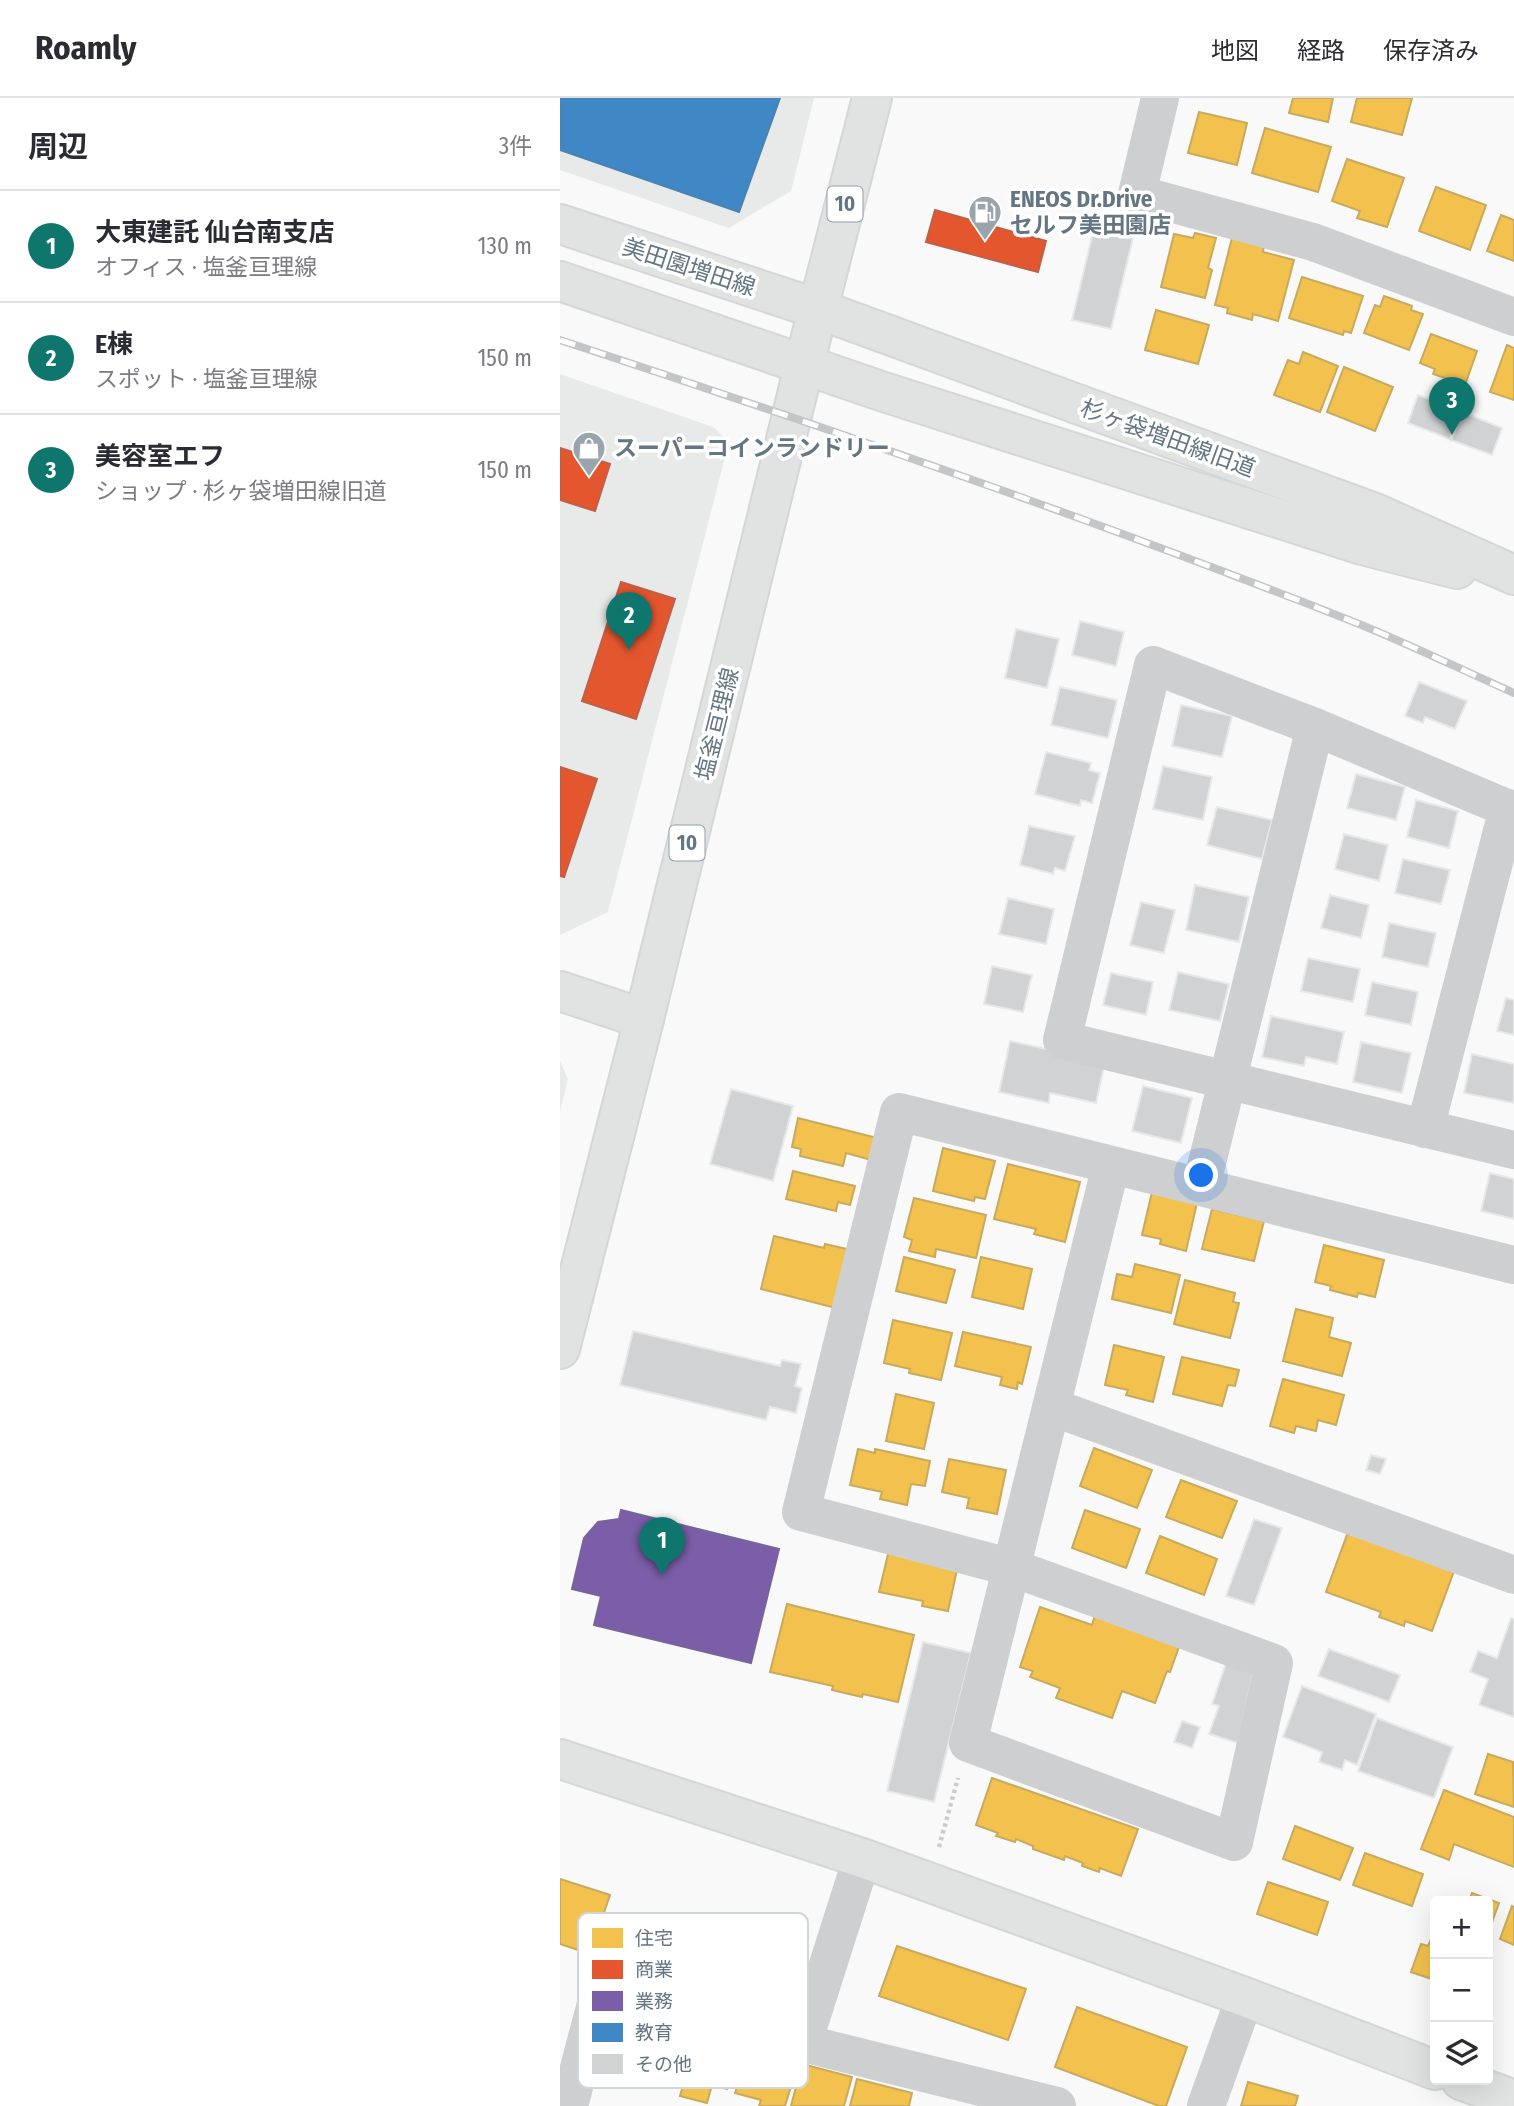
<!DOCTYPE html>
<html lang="ja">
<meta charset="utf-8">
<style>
:root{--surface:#fff;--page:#f7f7f7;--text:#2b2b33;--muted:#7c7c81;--line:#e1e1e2;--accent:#0f766e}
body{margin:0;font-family:"Fira Sans Condensed","Noto Sans JP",sans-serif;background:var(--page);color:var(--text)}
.controls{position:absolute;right:21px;bottom:21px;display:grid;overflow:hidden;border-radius:7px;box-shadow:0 7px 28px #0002}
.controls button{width:63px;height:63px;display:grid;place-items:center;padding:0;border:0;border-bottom:2px solid var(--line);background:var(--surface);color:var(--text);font:35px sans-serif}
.you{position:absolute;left:642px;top:1078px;width:24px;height:24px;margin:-18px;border:5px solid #fff;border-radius:50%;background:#1a73e8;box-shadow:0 0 0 10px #1a73e833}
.badge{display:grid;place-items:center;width:46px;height:46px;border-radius:50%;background:var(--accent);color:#fff;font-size:23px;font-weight:700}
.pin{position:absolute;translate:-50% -58px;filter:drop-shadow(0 2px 4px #0008)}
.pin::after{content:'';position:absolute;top:37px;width:24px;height:21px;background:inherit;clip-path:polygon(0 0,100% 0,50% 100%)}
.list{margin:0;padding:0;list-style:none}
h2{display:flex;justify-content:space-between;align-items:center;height:91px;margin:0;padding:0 28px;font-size:30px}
h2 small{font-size:23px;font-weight:400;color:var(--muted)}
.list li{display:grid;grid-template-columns:46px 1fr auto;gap:21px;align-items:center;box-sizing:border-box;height:112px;padding:0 28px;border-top:2px solid var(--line)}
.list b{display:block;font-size:26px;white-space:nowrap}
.list p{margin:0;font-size:23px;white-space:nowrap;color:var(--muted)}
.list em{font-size:23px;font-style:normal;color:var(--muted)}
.icon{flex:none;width:38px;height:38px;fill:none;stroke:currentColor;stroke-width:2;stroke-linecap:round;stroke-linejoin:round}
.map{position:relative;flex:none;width:954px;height:2008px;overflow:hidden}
header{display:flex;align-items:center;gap:42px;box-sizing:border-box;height:98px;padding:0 35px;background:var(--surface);border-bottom:2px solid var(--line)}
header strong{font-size:33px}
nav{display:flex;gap:38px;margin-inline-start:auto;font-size:24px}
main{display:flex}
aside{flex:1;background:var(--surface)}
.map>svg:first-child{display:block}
.built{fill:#e8e9e9}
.homes{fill:#f2c14e;stroke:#c8aa5e;stroke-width:2}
.shops{fill:#e4572e;stroke:#be6048;stroke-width:2}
.offices{fill:#7b5ea7;stroke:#74659c;stroke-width:2}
.schools{fill:#3f88c5;stroke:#4a83b1;stroke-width:2}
.building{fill:#d0d2d3;stroke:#e8e8e8;stroke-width:2}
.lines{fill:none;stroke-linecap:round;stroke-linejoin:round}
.secondary-casing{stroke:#d5d6d7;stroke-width:42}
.primary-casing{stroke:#d5d6d7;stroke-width:42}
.path{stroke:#cbcccd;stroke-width:4.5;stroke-dasharray:3.5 3.5;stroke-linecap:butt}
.street{stroke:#cecfd0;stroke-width:38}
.secondary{stroke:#e1e2e2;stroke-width:38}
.primary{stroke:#e1e2e2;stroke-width:38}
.rail-casing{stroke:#c3c5c6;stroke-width:8}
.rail{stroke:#fff;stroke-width:5;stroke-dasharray:16;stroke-linecap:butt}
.labels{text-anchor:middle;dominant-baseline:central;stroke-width:7;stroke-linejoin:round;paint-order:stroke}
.shield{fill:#fff;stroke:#939fa8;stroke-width:2}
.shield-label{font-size:21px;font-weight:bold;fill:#657683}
.poi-label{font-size:23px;font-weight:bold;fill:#657683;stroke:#fff;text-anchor:start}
.street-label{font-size:23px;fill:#657683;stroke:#fff}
.key{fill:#fff;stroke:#d1d6da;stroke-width:2}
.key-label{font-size:19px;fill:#657683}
</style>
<header>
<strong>Roamly</strong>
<nav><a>地図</a><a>経路</a><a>保存済み</a></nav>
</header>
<main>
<aside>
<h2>周辺<small>3件</small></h2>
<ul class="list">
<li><span class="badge">1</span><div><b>大東建託 仙台南支店</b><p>オフィス · 塩釜亘理線</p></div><em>130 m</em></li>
<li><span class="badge">2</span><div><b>E棟</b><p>スポット · 塩釜亘理線</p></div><em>150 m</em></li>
<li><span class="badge">3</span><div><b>美容室エフ</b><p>ショップ · 杉ヶ袋増田線旧道</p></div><em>150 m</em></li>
</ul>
</aside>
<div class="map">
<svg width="954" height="2008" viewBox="0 0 954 2008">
<rect width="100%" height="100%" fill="#f9f9f9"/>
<g class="built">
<polygon points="0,0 254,0 231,93 169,130 0,72"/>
<polygon points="0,276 153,329 169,344 48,814 0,837"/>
<polygon points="0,963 8,981 0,1013"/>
</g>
<g class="homes">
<polygon points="733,0 773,0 768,24 729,15"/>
<polygon points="797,0 852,0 842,37 791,24"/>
<polygon points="639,14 687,25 677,67 628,55"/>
<polygon points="705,30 771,49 758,94 692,75"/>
<polygon points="787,61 844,80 827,129 797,120 800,113 772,103"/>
<polygon points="876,89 926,107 910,152 859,133"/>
<polygon points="941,117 954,122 954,163 927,153"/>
<polygon points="635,135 656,140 648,170 652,172 645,200 601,189 614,136 633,140"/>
<polygon points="672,140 704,148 703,154 734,162 718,223 693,216 692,222 667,215 668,210 655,207"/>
<polygon points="742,179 803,198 791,235 784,233 783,237 729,220"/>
<polygon points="824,198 852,208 851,212 863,216 849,252 804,235 815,207 820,209"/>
<polygon points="596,212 649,227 638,266 585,252"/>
<polygon points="871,236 917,253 905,287 873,276 875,271 860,265"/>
<polygon points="947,247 954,250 954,302 930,294"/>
<polygon points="743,254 778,268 760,314 714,297 728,262 739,266"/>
<polygon points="784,269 833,289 815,333 767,314"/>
<polygon points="238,1020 321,1041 315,1063 286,1055 283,1068 240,1058 241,1051 232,1049"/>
<polygon points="383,1050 435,1063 425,1101 415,1099 414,1103 373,1093"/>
<polygon points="448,1066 520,1084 505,1144 474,1136 476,1131 434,1121"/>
<polygon points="233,1073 295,1088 290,1107 278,1104 276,1113 226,1101"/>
<polygon points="592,1094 637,1105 626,1153 600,1146 601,1141 582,1137"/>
<polygon points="354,1100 426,1117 416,1160 376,1151 375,1159 349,1153 352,1142 344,1139"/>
<polygon points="652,1111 704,1123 694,1163 642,1151"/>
<polygon points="214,1138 264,1150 265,1146 291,1152 276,1210 201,1191"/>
<polygon points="764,1147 824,1162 815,1199 798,1195 797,1199 770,1192 771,1188 755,1184"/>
<polygon points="344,1159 395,1172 386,1205 336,1193"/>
<polygon points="421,1159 472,1171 463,1211 412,1199"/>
<polygon points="575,1166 620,1177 611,1215 552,1201 557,1176 572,1179"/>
<polygon points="625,1182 675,1195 673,1204 679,1205 670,1240 614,1226"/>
<polygon points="736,1211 773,1220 769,1239 791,1245 782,1278 723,1263"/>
<polygon points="333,1222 392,1235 381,1282 349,1275 350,1271 324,1265"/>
<polygon points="403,1234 471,1249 462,1286 458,1284 457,1291 440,1287 442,1279 395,1268"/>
<polygon points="554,1247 604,1259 593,1304 566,1297 568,1292 545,1287"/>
<polygon points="622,1259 679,1272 675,1288 668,1287 662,1308 613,1296"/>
<polygon points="723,1281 784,1297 776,1327 758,1322 756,1333 736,1328 734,1335 710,1328"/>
<polygon points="336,1296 374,1305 364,1351 326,1343"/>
<polygon points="534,1350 592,1372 577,1410 520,1388"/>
<polygon points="298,1351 315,1355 315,1351 370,1363 365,1388 351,1386 347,1407 320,1401 322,1394 290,1387"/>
<polygon points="389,1361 446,1372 437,1416 407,1410 409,1400 382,1394"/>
<polygon points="621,1382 677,1403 662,1440 606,1419"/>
<polygon points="525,1412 580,1431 566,1470 512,1450"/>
<polygon points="788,1434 894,1473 872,1533 845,1523 844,1528 819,1519 821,1514 766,1494"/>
<polygon points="600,1438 657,1461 644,1497 586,1475"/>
<polygon points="329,1452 398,1467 388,1513 362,1508 363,1503 319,1494"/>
<polygon points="227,1506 354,1537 338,1604 303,1596 302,1599 272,1592 273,1588 210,1574"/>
<polygon points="480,1509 532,1527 535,1517 620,1546 610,1574 607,1573 595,1605 562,1593 552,1620 496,1600 500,1590 470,1579 473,1573 460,1569"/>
<polygon points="928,1656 953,1664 954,1709 915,1696"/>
<polygon points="432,1680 578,1731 561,1778 540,1770 539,1774 522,1768 523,1765 505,1758 504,1762 473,1751 473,1748 456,1741 455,1744 436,1738 438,1735 416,1727"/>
<polygon points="884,1692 954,1719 954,1769 894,1746 889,1762 861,1751"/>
<polygon points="735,1728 793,1750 780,1782 723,1761"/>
<polygon points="805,1755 863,1776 852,1808 793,1787"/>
<polygon points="0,1781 50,1797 30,1856 0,1846"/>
<polygon points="708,1784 768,1804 757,1837 697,1816"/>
<polygon points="912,1795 939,1805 928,1835 928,1803 909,1803"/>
<polygon points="952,1808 954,1809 954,1847 940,1841"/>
<polygon points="871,1841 875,1843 875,1882 851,1874 861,1846 868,1848"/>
<polygon points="337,1848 466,1891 448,1942 319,1898"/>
<polygon points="517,1909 627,1949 606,2008 599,2008 495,1969"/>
<polygon points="123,1932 179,1949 167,1991 152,1987 147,2005 120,1998 127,1974 112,1970"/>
<polygon points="188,1955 237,1969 225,2008 199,2008 201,2002 175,1995"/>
<polygon points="242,1966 292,1979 284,2008 231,2008"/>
<polygon points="297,1981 352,1995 349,2008 290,2008"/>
<polygon points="688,1984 738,1998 735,2008 681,2008"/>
</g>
<g class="shops">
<polygon points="375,112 486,143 478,174 366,144"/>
<polygon points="0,350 50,366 35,413 0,402"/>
<polygon points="61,484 115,501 76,621 22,603"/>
<polygon points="0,669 37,681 4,779 0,778"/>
</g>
<polygon class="offices" points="61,1412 219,1451 191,1565 34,1527 41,1498 12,1491 24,1440 38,1424 59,1421"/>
<polygon class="schools" points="0,0 220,0 179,114 0,52"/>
<g class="building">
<polygon points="534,130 573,140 551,231 512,222"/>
<polygon points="858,297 901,313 890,341 848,325"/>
<polygon points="902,314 942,330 932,357 891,342"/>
<polygon points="520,523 564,534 556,568 512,557"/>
<polygon points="456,531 499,541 487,590 445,580"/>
<polygon points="859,584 907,603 895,631 865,619 863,625 845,618"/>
<polygon points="500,589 557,602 548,640 491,627"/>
<polygon points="621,607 672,618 662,659 612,648"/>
<polygon points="486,654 531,665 529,672 540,675 532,705 521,702 520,708 475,696"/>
<polygon points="603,668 652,679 643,722 593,711"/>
<polygon points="796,676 845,689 836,722 787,710"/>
<polygon points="856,702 898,713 889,750 847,739"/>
<polygon points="657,709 712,722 702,761 647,747"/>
<polygon points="469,728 515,738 505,773 495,770 493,776 460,767"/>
<polygon points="784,736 828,747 819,783 775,771"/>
<polygon points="843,761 890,772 881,806 835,795"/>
<polygon points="635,787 689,799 679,844 626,832"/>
<polygon points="770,797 809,807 801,840 761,830"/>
<polygon points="448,800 494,811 486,846 439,836"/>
<polygon points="581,804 615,812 604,855 570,847"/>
<polygon points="829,825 876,835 868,869 822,859"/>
<polygon points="748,860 800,871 793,904 741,893"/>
<polygon points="432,868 472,877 463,914 424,906"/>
<polygon points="618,874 669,886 660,923 609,912"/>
<polygon points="551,875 593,884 586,917 543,907"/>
<polygon points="812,884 858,894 851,927 805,917"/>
<polygon points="946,900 954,902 954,937 937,933"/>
<polygon points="711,918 784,934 777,966 746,959 744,968 702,959"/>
<polygon points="450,943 545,964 536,1005 490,995 489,1005 439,994"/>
<polygon points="801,944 851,955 842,995 793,984"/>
<polygon points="912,956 954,966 954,1005 904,995"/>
<polygon points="583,988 632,1000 621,1045 572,1033"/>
<polygon points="171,991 233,1008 213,1083 150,1066"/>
<polygon points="930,1075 954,1081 954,1121 921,1113"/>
<polygon points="73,1233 220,1268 222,1262 241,1266 235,1288 242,1290 236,1315 210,1309 206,1322 60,1287"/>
<polygon points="811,1357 826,1361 820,1376 806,1372"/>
<polygon points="694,1421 722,1430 694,1507 666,1498"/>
<polygon points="951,1520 954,1521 954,1619 919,1607 928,1581 910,1574 918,1553 937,1560"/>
<polygon points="363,1544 411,1555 374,1704 327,1693"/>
<polygon points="769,1551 840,1577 829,1604 758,1578"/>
<polygon points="666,1565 693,1574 678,1645 649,1636 659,1608 652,1606"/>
<polygon points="742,1588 816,1616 797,1667 785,1662 782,1672 759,1664 762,1654 723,1639"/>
<polygon points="817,1620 893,1649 874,1700 798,1673"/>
<polygon points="622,1623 640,1629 632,1650 614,1644"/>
</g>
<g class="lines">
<defs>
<g id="secondary">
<polyline points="0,126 258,211 815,415 954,477"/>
<polyline points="0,183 324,294 802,447 897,471"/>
<polyline points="0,893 84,921"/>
<polyline points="0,1661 302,1760 685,1899 875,1972"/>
<polyline points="901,1982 954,2002"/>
</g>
<polyline id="primary" points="0,1251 84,921 258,211 312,0"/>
</defs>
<use href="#secondary" class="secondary-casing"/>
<use href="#primary" class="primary-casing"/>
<polyline class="path" points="379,1749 398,1680"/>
<g class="street">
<polyline points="600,0 577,96 753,144 954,219"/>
<polyline points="755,629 593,567 502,942 954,1052"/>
<polyline points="865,1031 948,710"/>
<polyline points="551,1067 408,1645 674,1744 714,1565 453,1470 241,1414 339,1014 954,1167"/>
<polyline points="641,1089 755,629 954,713"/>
<polyline points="492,1309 954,1477"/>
<polyline points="243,1945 497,2008"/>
<polyline points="9,2008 43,1879 243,1945 302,1760"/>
<polyline points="646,2008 685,1899"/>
</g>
<use href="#secondary" class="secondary"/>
<use href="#primary" class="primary"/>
<defs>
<path id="rail" d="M0 242C268 330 536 422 799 526 851 547 902 572 954 595"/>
</defs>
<use href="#rail" class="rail-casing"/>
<use href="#rail" class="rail"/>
</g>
<defs>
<symbol id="fuel-pin" viewBox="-11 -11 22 30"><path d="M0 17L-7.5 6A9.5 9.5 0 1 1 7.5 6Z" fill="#99a4ac" stroke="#fff"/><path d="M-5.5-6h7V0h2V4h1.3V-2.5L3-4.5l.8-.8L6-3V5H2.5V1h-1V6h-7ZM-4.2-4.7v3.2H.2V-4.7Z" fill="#fff"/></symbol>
<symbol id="shop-pin" viewBox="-11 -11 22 30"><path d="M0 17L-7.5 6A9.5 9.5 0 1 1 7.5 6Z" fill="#99a4ac" stroke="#fff"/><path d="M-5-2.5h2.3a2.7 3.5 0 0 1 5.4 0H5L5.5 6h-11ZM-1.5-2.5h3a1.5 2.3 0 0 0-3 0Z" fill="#fff"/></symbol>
</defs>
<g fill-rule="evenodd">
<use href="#fuel-pin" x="406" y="95" width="38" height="52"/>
<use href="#shop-pin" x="10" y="331" width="38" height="52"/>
</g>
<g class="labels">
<g class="shield">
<rect x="267.5" y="88.5" width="35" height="35" rx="5"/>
<rect x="109.5" y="727.5" width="35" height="35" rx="5"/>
</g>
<g class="shield-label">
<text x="285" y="106">10</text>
<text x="127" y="745">10</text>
</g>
<g class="poi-label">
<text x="450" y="101">ENEOS Dr.Drive<tspan x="450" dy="26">セルフ美田園店</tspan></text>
<text x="54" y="350">スーパーコインランドリー</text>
</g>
<g class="street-label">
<text transform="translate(129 169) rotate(18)">美田園増田線</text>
<text transform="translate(608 340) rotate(20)">杉ヶ袋増田線旧道</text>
<text transform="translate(157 626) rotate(-76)">塩釜亘理線</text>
</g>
</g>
<rect x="18" y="1815" width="230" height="175" rx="10" class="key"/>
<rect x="32" y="1830" width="31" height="20" fill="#f2c14e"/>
<rect x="32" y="1862" width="31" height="19" fill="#e4572e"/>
<rect x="32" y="1893" width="31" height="20" fill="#7b5ea7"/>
<rect x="32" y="1925" width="31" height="19" fill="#3f88c5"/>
<rect x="32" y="1956" width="31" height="20" fill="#d0d2d3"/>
<g class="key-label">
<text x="75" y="1847">住宅</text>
<text x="75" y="1878">商業</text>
<text x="75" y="1910">業務</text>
<text x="75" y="1941">教育</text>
<text x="75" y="1973">その他</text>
</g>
</svg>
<div class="controls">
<button>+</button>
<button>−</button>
<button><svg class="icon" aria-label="layers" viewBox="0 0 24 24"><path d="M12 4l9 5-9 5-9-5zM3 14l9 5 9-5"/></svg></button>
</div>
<div class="you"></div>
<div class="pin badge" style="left:102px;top:1477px">1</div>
<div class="pin badge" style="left:69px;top:552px">2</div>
<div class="pin badge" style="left:892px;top:337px">3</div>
</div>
</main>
